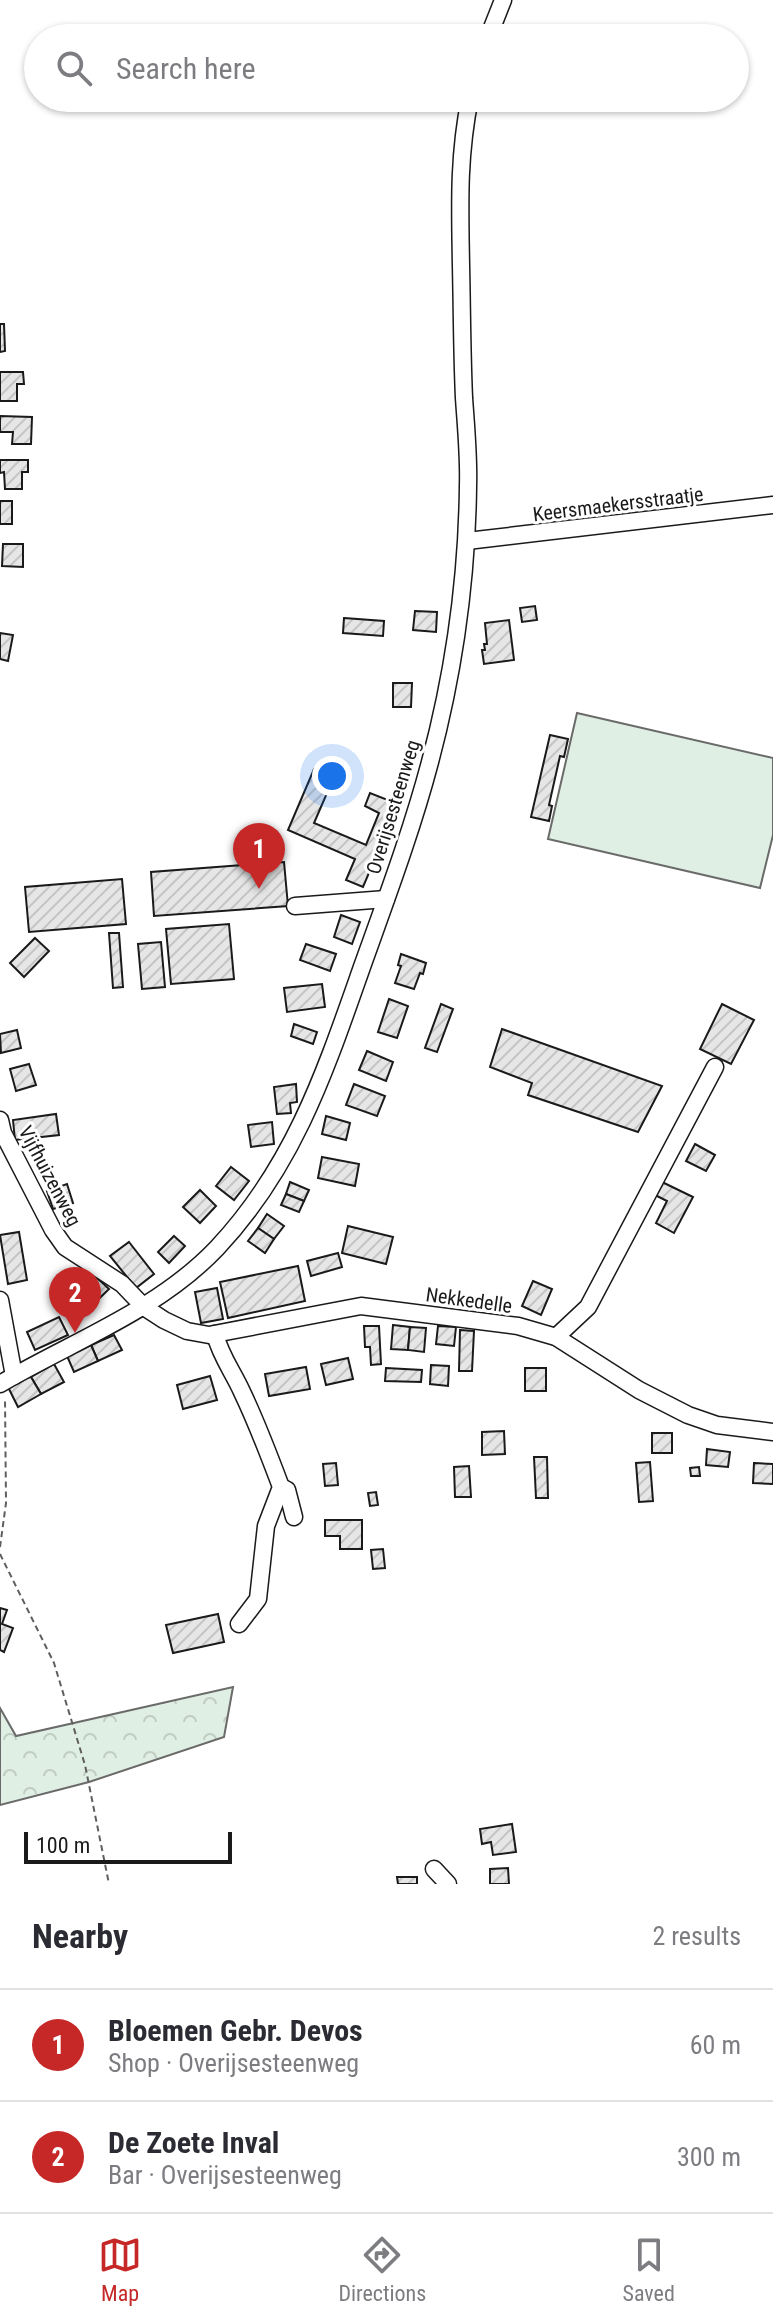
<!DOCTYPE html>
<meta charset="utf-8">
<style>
:root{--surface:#fff;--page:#f2f2f3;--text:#2b2b33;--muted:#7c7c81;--line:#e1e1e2;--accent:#c62828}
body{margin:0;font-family:"Roboto Condensed",sans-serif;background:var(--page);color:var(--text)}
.scale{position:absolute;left:24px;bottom:20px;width:208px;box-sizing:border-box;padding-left:8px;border:4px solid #1a1a1a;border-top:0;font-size:22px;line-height:28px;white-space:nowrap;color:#1a1a1a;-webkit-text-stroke:6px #fff;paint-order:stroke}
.you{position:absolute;left:332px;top:776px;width:28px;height:28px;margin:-20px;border:6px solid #fff;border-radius:50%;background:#1a73e8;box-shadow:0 0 0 12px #1a73e833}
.badge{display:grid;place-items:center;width:52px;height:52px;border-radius:50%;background:var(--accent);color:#fff;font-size:26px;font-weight:700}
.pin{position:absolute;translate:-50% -66px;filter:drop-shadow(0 2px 4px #0008)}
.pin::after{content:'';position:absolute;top:42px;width:28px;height:24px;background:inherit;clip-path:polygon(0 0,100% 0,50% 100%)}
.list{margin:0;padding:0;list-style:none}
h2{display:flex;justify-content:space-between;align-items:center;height:104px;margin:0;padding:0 32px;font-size:34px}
h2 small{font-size:26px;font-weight:400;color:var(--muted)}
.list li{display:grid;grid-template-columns:52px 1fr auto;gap:24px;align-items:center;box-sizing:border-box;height:112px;padding:0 32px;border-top:2px solid var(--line)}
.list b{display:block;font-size:30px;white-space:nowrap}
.list p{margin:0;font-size:26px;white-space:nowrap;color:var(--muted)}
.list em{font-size:26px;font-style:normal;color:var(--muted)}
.icon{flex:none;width:44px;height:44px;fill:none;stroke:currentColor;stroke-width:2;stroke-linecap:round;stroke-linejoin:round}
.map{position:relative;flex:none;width:773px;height:1884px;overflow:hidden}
.search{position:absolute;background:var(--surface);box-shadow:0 2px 6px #0004;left:24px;right:24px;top:24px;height:88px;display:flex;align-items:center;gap:20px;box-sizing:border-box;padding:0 28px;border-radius:44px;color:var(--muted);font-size:30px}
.sheet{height:328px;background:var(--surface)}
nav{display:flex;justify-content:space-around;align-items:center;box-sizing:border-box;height:112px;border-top:2px solid var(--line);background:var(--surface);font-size:22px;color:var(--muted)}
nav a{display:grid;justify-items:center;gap:4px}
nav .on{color:var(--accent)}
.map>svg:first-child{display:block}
.forest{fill:url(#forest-crowns);stroke:#6a6a6a;stroke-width:2}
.pitch{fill:#e0efe3;stroke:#6a6a6a;stroke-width:2}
.building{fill:url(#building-hatch);stroke:#1a1a1a;stroke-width:2}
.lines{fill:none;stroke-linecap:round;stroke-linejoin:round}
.minor-casing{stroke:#1a1a1a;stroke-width:19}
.path{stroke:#5f5f5f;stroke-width:2;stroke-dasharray:6 4;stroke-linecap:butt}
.minor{stroke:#fff;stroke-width:16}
.labels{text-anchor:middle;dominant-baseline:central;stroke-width:6;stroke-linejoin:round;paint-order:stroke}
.street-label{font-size:20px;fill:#1a1a1a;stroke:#fff}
</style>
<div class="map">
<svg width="773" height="1884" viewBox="0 0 773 1884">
<defs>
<pattern id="forest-crowns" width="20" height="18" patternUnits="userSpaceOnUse" patternTransform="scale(2)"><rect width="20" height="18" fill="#e0efe3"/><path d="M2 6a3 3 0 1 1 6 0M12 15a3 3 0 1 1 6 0" fill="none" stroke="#c0ccc2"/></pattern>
<pattern id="building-hatch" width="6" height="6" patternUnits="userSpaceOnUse" patternTransform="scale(2)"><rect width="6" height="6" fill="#e6e6e6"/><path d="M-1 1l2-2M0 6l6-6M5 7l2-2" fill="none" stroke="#c5c5c5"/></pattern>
</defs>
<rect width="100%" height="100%" fill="#fff"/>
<polygon class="forest" points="233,1687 224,1737 89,1782 0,1805 0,1708 16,1736"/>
<polygon class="pitch" points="577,713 773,758 773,835 760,888 548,839"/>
<g class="building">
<polygon points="0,324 4,324 5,351 0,352"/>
<polygon points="0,372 23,372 24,384 17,384 17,401 0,401"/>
<polygon points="0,416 32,417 31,444 12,444 13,432 0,432"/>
<polygon points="0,460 28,460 28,472 22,472 22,489 5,489 4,472 0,473"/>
<rect x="0" y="501" width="12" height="23"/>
<polygon points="3,544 23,544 23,567 2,566"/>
<polygon points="535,606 537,620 522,622 520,608"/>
<polygon points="415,611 437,612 436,632 413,630"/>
<polygon points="344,618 384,621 383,636 343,633"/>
<polygon points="509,620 514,660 484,664 482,650 485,650 484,644 487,644 485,623"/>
<polygon points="0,633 13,635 8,661 0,659"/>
<polygon points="393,683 412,683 411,707 393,707"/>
<polygon points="550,735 568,739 564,757 560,756 549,805 552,806 549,821 531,817"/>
<polygon points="314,769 334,777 314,823 366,845 379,813 365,806 370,793 398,804 363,887 346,880 355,859 288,830"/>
<polygon points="284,862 288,906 154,916 151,872"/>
<polygon points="122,879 126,924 29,932 25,887"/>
<polygon points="341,915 360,922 352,944 334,937"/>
<polygon points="229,924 234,979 171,984 166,929"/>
<polygon points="109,933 119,933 123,987 113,988"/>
<polygon points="35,938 49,951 24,977 10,963"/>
<polygon points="161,942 165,987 142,989 138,944"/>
<polygon points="306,944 336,954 330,971 300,960"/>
<polygon points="401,954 426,963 423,974 420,973 414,989 395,983 401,966 398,965"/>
<polygon points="322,984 325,1007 287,1012 284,988"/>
<polygon points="389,999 408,1006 397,1038 378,1032"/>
<polygon points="441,1004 453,1009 437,1052 425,1048"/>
<polygon points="722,1004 754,1020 731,1064 700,1049"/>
<polygon points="294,1024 317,1032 313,1044 291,1036"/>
<polygon points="502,1029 662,1086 638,1132 528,1095 532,1083 490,1067"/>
<polygon points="17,1030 21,1048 1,1053 0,1034"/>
<polygon points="367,1051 393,1062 386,1081 359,1070"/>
<polygon points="29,1064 36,1085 16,1091 10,1069"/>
<polygon points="296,1084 297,1102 290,1103 291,1113 277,1114 274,1087"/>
<polygon points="354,1084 385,1096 377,1116 346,1105"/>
<polygon points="56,1114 59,1135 15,1140 13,1120"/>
<polygon points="326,1116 350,1123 346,1140 322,1134"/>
<polygon points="272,1122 274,1144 251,1147 248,1125"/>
<polygon points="695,1144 715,1155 706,1171 686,1161"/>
<polygon points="322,1157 359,1164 355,1186 318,1178"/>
<polygon points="231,1167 249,1181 234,1200 216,1186"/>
<polygon points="290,1182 309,1190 304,1201 286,1194"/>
<polygon points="662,1182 693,1197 674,1233 656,1223 667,1201 655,1195"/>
<polygon points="67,1184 73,1203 53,1209 47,1191"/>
<polygon points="200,1190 216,1206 200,1223 183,1207"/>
<polygon points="286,1194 304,1201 299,1212 281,1205"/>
<polygon points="267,1214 284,1226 274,1239 258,1228"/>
<polygon points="348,1226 393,1237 386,1264 342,1253"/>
<polygon points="258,1228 274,1239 265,1253 248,1241"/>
<polygon points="19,1232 27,1280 8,1284 0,1235"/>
<polygon points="174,1236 185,1246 169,1263 158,1252"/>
<polygon points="129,1242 154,1274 136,1288 110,1256"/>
<polygon points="338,1253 342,1267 311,1276 307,1261"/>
<polygon points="298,1266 305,1301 228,1318 220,1282"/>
<polygon points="94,1275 109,1289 76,1321 62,1306"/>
<polygon points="533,1281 552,1289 541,1315 522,1306"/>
<polygon points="217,1288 223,1319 201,1323 195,1292"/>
<polygon points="59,1317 68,1335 35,1350 27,1332"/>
<polygon points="393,1325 410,1327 408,1350 391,1349"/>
<polygon points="364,1326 379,1326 381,1364 371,1365 370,1347 365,1347"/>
<polygon points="438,1326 456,1327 454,1346 436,1344"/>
<polygon points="410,1327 426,1328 424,1352 408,1350"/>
<polygon points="460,1330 474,1331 472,1371 459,1371"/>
<polygon points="114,1335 122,1350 98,1361 91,1345"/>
<polygon points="91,1345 98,1361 74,1372 67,1356"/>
<polygon points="348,1358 353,1379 326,1385 321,1364"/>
<polygon points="54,1364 64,1382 41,1394 31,1377"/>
<polygon points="431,1365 449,1366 448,1386 430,1384"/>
<polygon points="306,1367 310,1389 269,1396 265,1374"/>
<polygon points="386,1368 422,1370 421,1382 385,1381"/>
<rect x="525" y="1368" width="21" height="23"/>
<polygon points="210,1376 217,1400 183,1409 177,1385"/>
<polygon points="31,1377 41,1394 18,1407 5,1381"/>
<polygon points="504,1431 505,1454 482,1455 482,1432"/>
<rect x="652" y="1433" width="20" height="20"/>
<polygon points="707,1449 730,1452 728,1467 706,1465"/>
<polygon points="534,1457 547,1457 548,1498 536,1498"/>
<polygon points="650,1462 653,1501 639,1502 636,1463"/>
<polygon points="336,1463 338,1485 325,1486 323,1464"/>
<polygon points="754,1463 773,1464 773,1484 753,1483"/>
<polygon points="469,1466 471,1497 455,1497 454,1467"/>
<polygon points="699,1467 700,1476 691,1476 690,1468"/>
<polygon points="376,1492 378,1505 370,1506 368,1493"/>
<polygon points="325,1520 362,1520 362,1549 340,1549 340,1536 325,1536"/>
<polygon points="383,1549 385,1568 373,1569 371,1550"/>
<polygon points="0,1608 7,1610 2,1624 13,1628 4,1652 0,1650"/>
<polygon points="218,1614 224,1642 173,1653 166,1625"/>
<polygon points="512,1824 516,1852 493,1855 491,1842 482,1844 480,1829"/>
<polygon points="508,1868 509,1884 490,1884 490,1869"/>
<polygon points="397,1877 417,1877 417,1884 398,1884"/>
</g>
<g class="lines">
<defs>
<g id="minor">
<polyline points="488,38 503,0"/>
<polyline points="467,541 773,505"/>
<polyline points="295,906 386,899"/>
<polyline points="0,1120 3,1133 53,1230 65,1247 122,1284 144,1307 164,1320 187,1331 209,1335 361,1306 518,1326 556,1337 639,1390 688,1415 717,1425 773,1432"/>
<polyline points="0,1300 14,1376"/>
<path d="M215 1334C220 1355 233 1372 242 1392 257 1423 269 1455 281 1487L266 1526 258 1599 239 1624"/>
<polyline points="556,1337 588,1307 715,1067"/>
<path d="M0 1384C73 1341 157 1311 217 1248 295 1165 326 1069 363 964 387 897 412 830 430 762 454 672 467 578 468 486 469 457 466 427 464 398 462 354 462 310 461 266 460 206 458 157 470 98"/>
<polyline points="281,1487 287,1490 294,1517"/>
<polyline points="434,1869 448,1884"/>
</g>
</defs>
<use href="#minor" class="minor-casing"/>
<g class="path">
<polyline points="0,1547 6,1503 5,1398"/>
<polyline points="0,1554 54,1663 85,1765 109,1884"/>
</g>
<use href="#minor" class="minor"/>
</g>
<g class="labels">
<g class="street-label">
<text transform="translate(618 504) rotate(-7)">Keersmaekersstraatje</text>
<text transform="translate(393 807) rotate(-73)">Overijsesteenweg</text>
<text transform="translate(50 1176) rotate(62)">Vijfhuizenweg</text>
<text transform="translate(469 1300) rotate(8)">Nekkedelle</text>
</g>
</g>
</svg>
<div class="scale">100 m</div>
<div class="you"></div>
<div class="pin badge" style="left:259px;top:889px">1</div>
<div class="pin badge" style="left:75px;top:1333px">2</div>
<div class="search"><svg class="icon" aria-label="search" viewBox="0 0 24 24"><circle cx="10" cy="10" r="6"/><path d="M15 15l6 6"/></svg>Search here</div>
</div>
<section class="sheet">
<h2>Nearby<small>2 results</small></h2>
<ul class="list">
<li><span class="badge">1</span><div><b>Bloemen Gebr. Devos</b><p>Shop · Overijsesteenweg</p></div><em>60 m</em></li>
<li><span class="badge">2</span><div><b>De Zoete Inval</b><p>Bar · Overijsesteenweg</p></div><em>300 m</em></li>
</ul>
</section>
<nav>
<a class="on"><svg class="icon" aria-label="map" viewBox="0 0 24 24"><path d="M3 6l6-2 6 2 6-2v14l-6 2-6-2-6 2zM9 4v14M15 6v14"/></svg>Map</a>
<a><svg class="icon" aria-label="directions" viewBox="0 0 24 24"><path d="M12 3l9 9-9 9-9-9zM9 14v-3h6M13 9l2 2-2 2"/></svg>Directions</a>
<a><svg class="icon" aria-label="saved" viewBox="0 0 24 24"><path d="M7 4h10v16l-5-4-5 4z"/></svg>Saved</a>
</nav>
